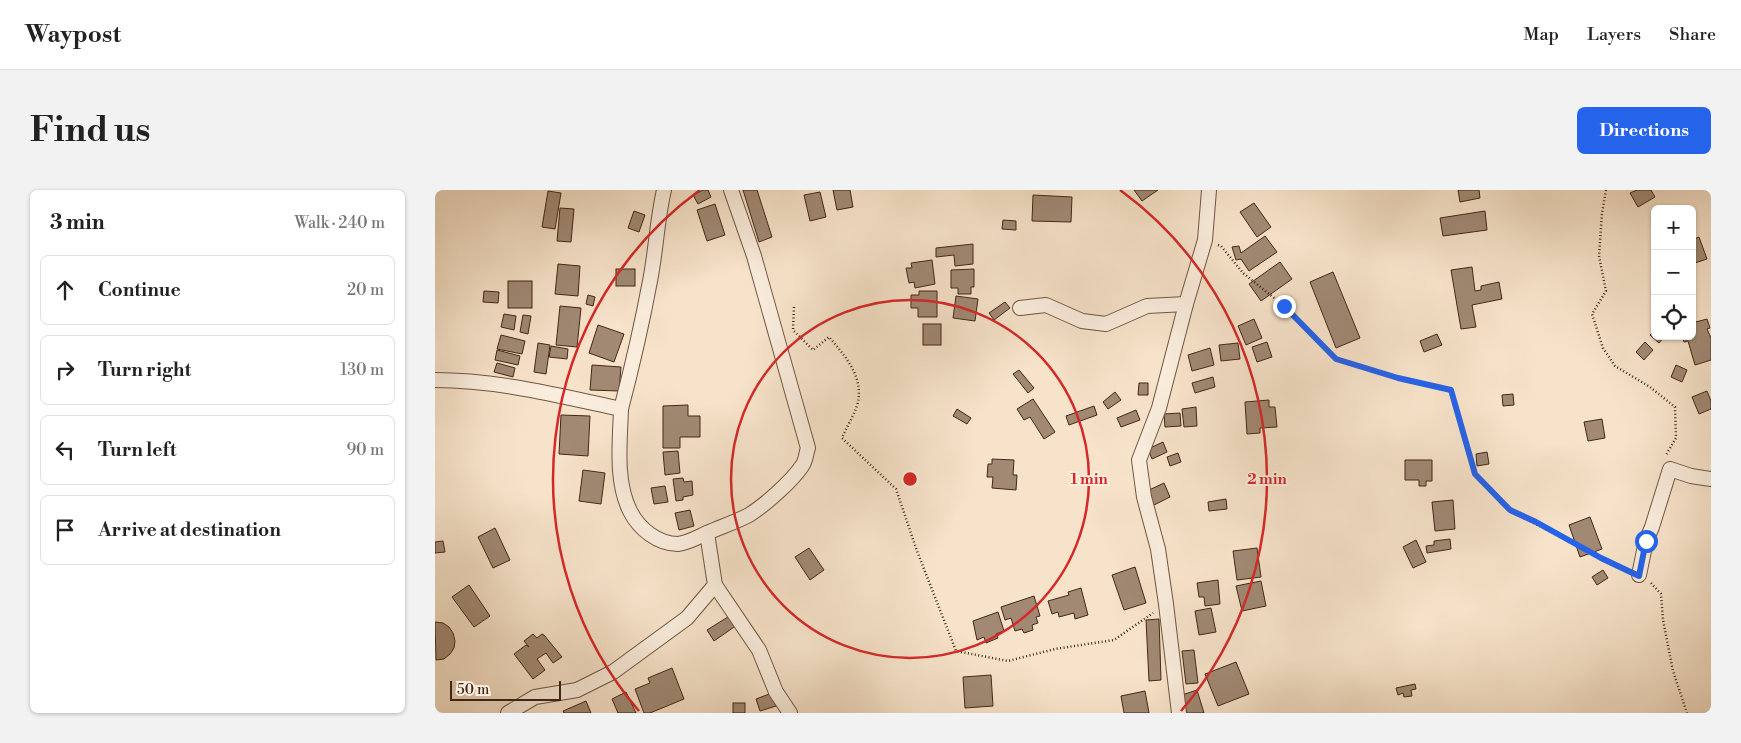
<!DOCTYPE html>
<meta charset="utf-8">
<style>
:root{--surface:#fff;--page:#f2f2f2;--text:#222;--muted:#767676;--line:#e0e0e0;--accent:#2563eb}
body{margin:0;font-family:"Libre Bodoni",serif;background:var(--page);color:var(--text)}
.controls{position:absolute;right:15px;top:15px;display:grid;overflow:hidden;border-radius:8px;box-shadow:0 1px 4px #0004}
.controls button{width:45px;height:45px;display:grid;place-items:center;padding:0;border:0;border-bottom:1px solid var(--line);background:var(--surface);color:var(--text);font:25px sans-serif}
.scale{position:absolute;left:15px;bottom:12px;width:111px;box-sizing:border-box;padding-left:5px;border:2px solid #432716;border-top:0;font-size:14px;line-height:18px;white-space:nowrap;color:#432716;-webkit-text-stroke:4px #faeddd;paint-order:stroke}
.stop{position:absolute;width:15px;height:15px;margin:-11px;border:4px solid #2563eb;border-radius:50%;background:#fff}
.stop.end{background:#2563eb;border-color:#fff;box-shadow:0 1px 5px #0008}
.list{margin:0;padding:0;list-style:none}
h2{display:flex;justify-content:space-between;align-items:center;height:65px;margin:0;padding:0 20px;font-size:21px}
h2 small{font-size:16px;font-weight:400;color:var(--muted)}
.list li{display:grid;grid-template-columns:32px 1fr auto;gap:15px;align-items:center;box-sizing:border-box;height:70px;margin:0 10px 10px;padding:0 10px;border:1px solid var(--line);border-radius:8px}
.list b{display:block;font-size:19px;white-space:nowrap}
.list em{font-size:16px;font-style:normal;color:var(--muted)}
.icon{flex:none;width:28px;height:28px;fill:none;stroke:currentColor;stroke-width:2;stroke-linecap:round;stroke-linejoin:round}
.map{position:relative;flex:none;width:1276px;height:523px;overflow:hidden;border-radius:8px}
header{display:flex;align-items:center;gap:30px;box-sizing:border-box;height:70px;padding:0 25px;background:var(--surface);border-bottom:1px solid var(--line)}
header strong{font-size:24px}
nav{display:flex;gap:28px;margin-inline-start:auto;font-size:18px}
.intro{display:flex;align-items:center;justify-content:space-between;box-sizing:border-box;height:120px;padding:0 30px}
h1{margin:0;font-size:35px}
.button{padding:12px 22px;border-radius:8px;background:var(--accent);color:#fff;font-size:18px;font-weight:700}
main{display:flex;gap:30px;padding:0 30px}
aside{flex:1;background:var(--surface);border-radius:8px;box-shadow:0 1px 4px #0004}
.map>svg:first-child{display:block}
.building{fill:#a18974;stroke:#432716}
.lines{fill:none;stroke-linecap:round;stroke-linejoin:round}
.street-casing{stroke:#705643;stroke-width:16}
.path{stroke:#432716;stroke-width:2.5;stroke-dasharray:1 2.5;stroke-linecap:butt}
.street{stroke:#faeddd;stroke-width:14}
.route{stroke:#2563eb;stroke-width:6}
.ring{fill:none;stroke:#d62828;stroke-width:2.5}
.centre{fill:#d62828;stroke:#faeddd;stroke-width:2.5}
.ring-label{font-size:15px;text-anchor:middle;font-weight:bold;fill:#d62828;stroke:#faeddd;stroke-width:4;stroke-linejoin:round;paint-order:stroke}
</style>
<header>
<strong>Waypost</strong>
<nav><a>Map</a><a>Layers</a><a>Share</a></nav>
</header>
<div class="intro"><h1>Find us</h1><a class="button">Directions</a></div>
<main>
<aside>
<h2>3 min<small>Walk · 240 m</small></h2>
<ul class="list">
<li><svg class="icon" aria-label="ahead" viewBox="0 0 24 24"><path d="M12 20V5M6 11l6-6 6 6"/></svg><div><b>Continue</b></div><em>20 m</em></li>
<li><svg class="icon" aria-label="right" viewBox="0 0 24 24"><path d="M7 20v-9h11M14 6l5 5-5 5"/></svg><div><b>Turn right</b></div><em>130 m</em></li>
<li><svg class="icon" aria-label="left" viewBox="0 0 24 24"><path d="M17 20v-9H6M10 6l-5 5 5 5"/></svg><div><b>Turn left</b></div><em>90 m</em></li>
<li><svg class="icon" aria-label="arrive" viewBox="0 0 24 24"><path d="M6 21V4h12l-3 4 3 4H6"/></svg><div><b>Arrive at destination</b></div></li>
</ul>
</aside>
<div class="map">
<svg width="1276" height="523" viewBox="0 0 1276 523">
<rect width="100%" height="100%" fill="#f7e3ca"/>
<filter id="stains"><feTurbulence type="fractalNoise" baseFrequency=".004" numOctaves="4"/><feColorMatrix values="0 0 0 0 .2 0 0 0 0 .09 0 0 0 0 .02 0 0 0 .5 -.17"/></filter>
<radialGradient id="worn" r=".72"><stop offset=".6" stop-color="#630" stop-opacity="0"/><stop offset="1" stop-color="#630" stop-opacity=".3"/></radialGradient>
<g class="building">
<polygon points="268,0 273,0 276,7 263,14 258,5"/>
<polygon points="308,0 322,0 337,47 324,52"/>
<polygon points="398,0 415,0 418,17 402,20"/>
<polygon points="699,0 723,0 707,11"/>
<polygon points="1023,0 1044,0 1045,8 1025,12"/>
<polygon points="1202,0 1216,0 1220,7 1203,17 1195,3"/>
<polygon points="113,1 126,3 120,39 107,37"/>
<polygon points="385,2 391,27 375,31 369,5"/>
<polygon points="598,5 637,7 636,32 597,31"/>
<polygon points="819,13 836,37 822,47 805,22"/>
<polygon points="280,14 290,45 272,51 262,20"/>
<polygon points="125,18 139,19 136,52 122,51"/>
<polygon points="199,21 210,25 204,42 193,38"/>
<polygon points="1050,21 1052,40 1008,46 1005,28"/>
<polygon points="568,30 581,31 581,40 567,39"/>
<polygon points="830,46 842,62 814,81 806,69 801,70 797,57 804,56 806,63"/>
<polygon points="1264,47 1272,69 1257,74 1257,50"/>
<polygon points="538,54 538,74 520,76 519,65 501,67 501,58"/>
<polygon points="497,70 500,94 480,98 479,92 474,93 471,78 477,78 476,73"/>
<polygon points="845,72 857,89 826,111 814,94"/>
<polygon points="123,74 145,76 143,106 120,104"/>
<polygon points="1037,77 1040,101 1046,100 1046,96 1064,92 1067,109 1037,115 1041,137 1026,139 1016,80"/>
<rect x="181" y="79" width="19" height="17"/>
<polygon points="539,79 539,97 536,97 536,104 523,104 523,98 516,98 516,80"/>
<polygon points="898,82 925,148 901,158 875,92"/>
<rect x="73" y="91" width="24" height="27"/>
<polygon points="49,101 64,102 63,113 48,112"/>
<polygon points="484,101 502,101 502,127 483,127 483,118 476,118 476,105 484,105"/>
<polygon points="153,105 160,107 158,116 151,114"/>
<polygon points="521,106 543,109 540,131 518,128"/>
<polygon points="570,112 575,118 559,130 554,123"/>
<polygon points="125,116 146,118 142,157 121,155"/>
<polygon points="69,124 81,126 79,140 66,137"/>
<polygon points="88,125 96,126 93,144 85,142"/>
<polygon points="819,129 827,148 811,155 803,136"/>
<polygon points="1272,129 1275,138 1272,139 1276,148 1276,170 1260,175 1253,151 1249,152 1247,146 1257,146 1257,133"/>
<rect x="488" y="134" width="18" height="21"/>
<polygon points="163,135 189,144 179,172 154,163"/>
<polygon points="1220,140 1220,146 1230,146 1224,153 1215,145"/>
<polygon points="1002,144 1007,155 989,162 985,151"/>
<polygon points="66,145 90,151 87,164 62,159"/>
<polygon points="832,152 837,167 822,172 817,157"/>
<polygon points="1210,152 1218,160 1209,170 1201,162"/>
<polygon points="103,153 115,155 111,184 99,182"/>
<polygon points="803,153 805,169 786,171 784,155"/>
<polygon points="116,156 133,159 132,169 114,167"/>
<polygon points="775,158 779,175 757,181 753,165"/>
<polygon points="62,160 85,166 83,175 60,170"/>
<polygon points="62,173 80,178 78,187 59,182"/>
<polygon points="157,175 186,177 184,201 155,200"/>
<polygon points="1241,175 1252,180 1247,192 1236,187"/>
<polygon points="584,180 599,198 593,203 578,184"/>
<polygon points="778,187 780,197 760,203 757,193"/>
<polygon points="704,193 713,193 713,205 703,205"/>
<polygon points="1272,201 1276,211 1276,219 1264,224 1257,207"/>
<polygon points="680,202 686,210 673,219 668,212"/>
<polygon points="1078,204 1079,215 1068,216 1067,205"/>
<polygon points="598,209 620,242 609,249 595,227 589,230 582,219"/>
<polygon points="834,210 834,217 840,217 842,237 825,238 825,243 812,244 810,212"/>
<polygon points="253,215 253,226 265,226 265,247 245,247 245,258 228,258 228,216"/>
<polygon points="659,216 662,225 634,235 631,226"/>
<polygon points="761,217 762,236 749,237 747,219"/>
<polygon points="522,219 536,228 532,234 518,226"/>
<polygon points="701,220 705,230 686,237 682,228"/>
<polygon points="745,223 746,236 730,237 729,224"/>
<polygon points="126,225 155,226 153,266 124,264"/>
<polygon points="1167,229 1170,248 1153,251 1149,232"/>
<polygon points="728,252 732,262 717,269 713,259"/>
<polygon points="243,261 245,283 230,285 228,262"/>
<polygon points="1052,262 1054,274 1042,276 1041,264"/>
<polygon points="743,263 746,272 735,276 732,267"/>
<polygon points="557,269 579,270 578,285 582,285 581,300 557,298 558,287 552,287 553,274 557,274"/>
<polygon points="970,270 997,270 997,291 991,291 991,296 984,296 984,290 970,290"/>
<polygon points="148,280 170,283 166,314 144,311"/>
<polygon points="248,288 249,292 257,291 258,305 248,307 248,310 241,311 238,289"/>
<polygon points="729,293 735,307 719,315 712,301"/>
<polygon points="230,296 233,312 219,314 216,298"/>
<polygon points="791,309 792,319 774,321 773,312"/>
<polygon points="1018,310 1020,339 1000,341 997,312"/>
<polygon points="255,320 259,336 244,340 240,323"/>
<polygon points="1155,327 1167,359 1145,367 1134,335"/>
<polygon points="60,338 75,370 58,378 43,347"/>
<polygon points="1015,349 1016,359 992,363 991,356 999,355 999,351"/>
<polygon points="981,350 991,372 978,378 968,357"/>
<polygon points="8,351 10,362 0,363 0,352"/>
<polygon points="374,358 389,380 375,390 360,367"/>
<polygon points="822,358 826,387 802,390 798,361"/>
<polygon points="700,377 711,413 689,420 677,385"/>
<polygon points="1168,380 1173,388 1162,395 1157,387"/>
<polygon points="783,390 785,414 770,416 769,407 764,407 762,393"/>
<polygon points="826,391 831,416 807,421 801,396"/>
<polygon points="34,395 55,426 39,437 17,407"/>
<polygon points="646,398 653,425 640,429 639,423 624,427 623,422 617,424 613,411 634,405 633,402"/>
<polygon points="599,406 605,426 601,427 603,433 597,435 598,440 589,443 587,439 580,441 576,428 570,430 566,417"/>
<polygon points="776,418 781,442 764,445 760,421"/>
<polygon points="563,422 569,441 561,444 563,448 551,453 549,447 542,450 538,431"/>
<polygon points="296,425 302,435 279,451 272,440"/>
<polygon points="724,429 726,490 714,491 711,430"/>
<polygon points="0,432 8,433 14,437 18,443 20,451 19,458 15,464 9,469 1,470"/>
<polygon points="98,444 102,448 107,444 109,445 127,467 118,473 111,463 102,469 110,480 98,489 79,464 91,455 94,457 89,451"/>
<polygon points="759,460 763,493 751,494 747,461"/>
<polygon points="801,472 814,504 783,516 770,484"/>
<polygon points="237,478 249,509 215,523 209,523 200,499 215,493 213,488"/>
<polygon points="556,485 558,516 530,518 528,487"/>
<polygon points="980,494 981,499 976,500 977,506 969,507 968,503 963,505 961,498"/>
<polygon points="762,500 769,523 752,523 747,505"/>
<polygon points="710,501 714,523 689,523 686,506"/>
<polygon points="191,502 201,523 183,523 177,509"/>
<polygon points="337,503 341,516 325,521 321,509"/>
<polygon points="151,511 156,523 129,523 128,521"/>
<rect x="298" y="513" width="12" height="10"/>
</g>
<g class="lines">
<defs>
<g id="street">
<polyline points="585,118 611,115 647,131 671,134 712,116 751,114"/>
<path d="M0 190C63 190 125 206 186 219 185 252 180 291 195 321 204 339 223 354 243 354 253 353 263 347 272 343 285 337 301 332 314 325 330 315 357 291 367 276 371 271 371 263 373 258L319 66 296 0"/>
<path d="M186 219C197 177 207 134 215 91 221 61 222 30 229 0"/>
<polyline points="1204,385 1211,351 1217,337 1235,279 1256,286 1276,289"/>
<polyline points="280,395 324,460 341,502 355,523"/>
<polyline points="73,523 100,507 142,500 178,482 252,428 280,395 272,343"/>
<polyline points="744,523 731,414 723,359 709,307 704,270 724,218 751,114 770,50 774,0"/>
</g>
</defs>
<use href="#street" class="street-casing"/>
<g class="path">
<polyline points="1171,0 1167,23 1164,66 1171,101 1157,124 1168,158 1180,176 1215,197 1240,217 1241,248 1231,265"/>
<polyline points="783,55 786,56 808,83 849,116 901,169 963,187 1016,200 1041,284 1075,321 1191,380"/>
<path d="M359 117 358 140 378 160 394 147C411 167 430 188 422 216 418 227 411 238 407 248L461 299 482 361 521 461 573 471 620 459 679 450 718 423"/>
<polyline points="1216,393 1226,404 1228,430 1238,481 1252,523"/>
</g>
<use href="#street" class="street"/>
</g>
<g class="lines">
<polyline class="route" points="849,116 901,169 963,188 1016,200 1040,284 1075,320 1101,332 1166,368 1204,386 1211,351"/>
</g>
<g class="ring">
<circle cx="475" cy="289" r="179"/>
<path d="M204 521A357 357 0 0 1 265 0M685 0A357 357 0 0 1 746 521"/>
</g>
<circle cx="475" cy="289" r="8" class="centre"/>
<g class="ring-label">
<text x="654" y="294">1 min</text>
<text x="832" y="294">2 min</text>
</g>
<rect width="100%" height="100%" filter="url(#stains)"/>
<rect width="100%" height="100%" fill="url(#worn)"/>
</svg>
<div class="controls">
<button>+</button>
<button>−</button>
<button><svg class="icon" aria-label="locate" viewBox="0 0 24 24"><circle cx="12" cy="12" r="6"/><path d="M12 2v4M12 18v4M2 12h4M18 12h4"/></svg></button>
</div>
<div class="scale">50 m</div>
<div class="stop" style="left:1211px;top:351px"></div>
<div class="stop end" style="left:849px;top:116px"></div>
</div>
</main>
